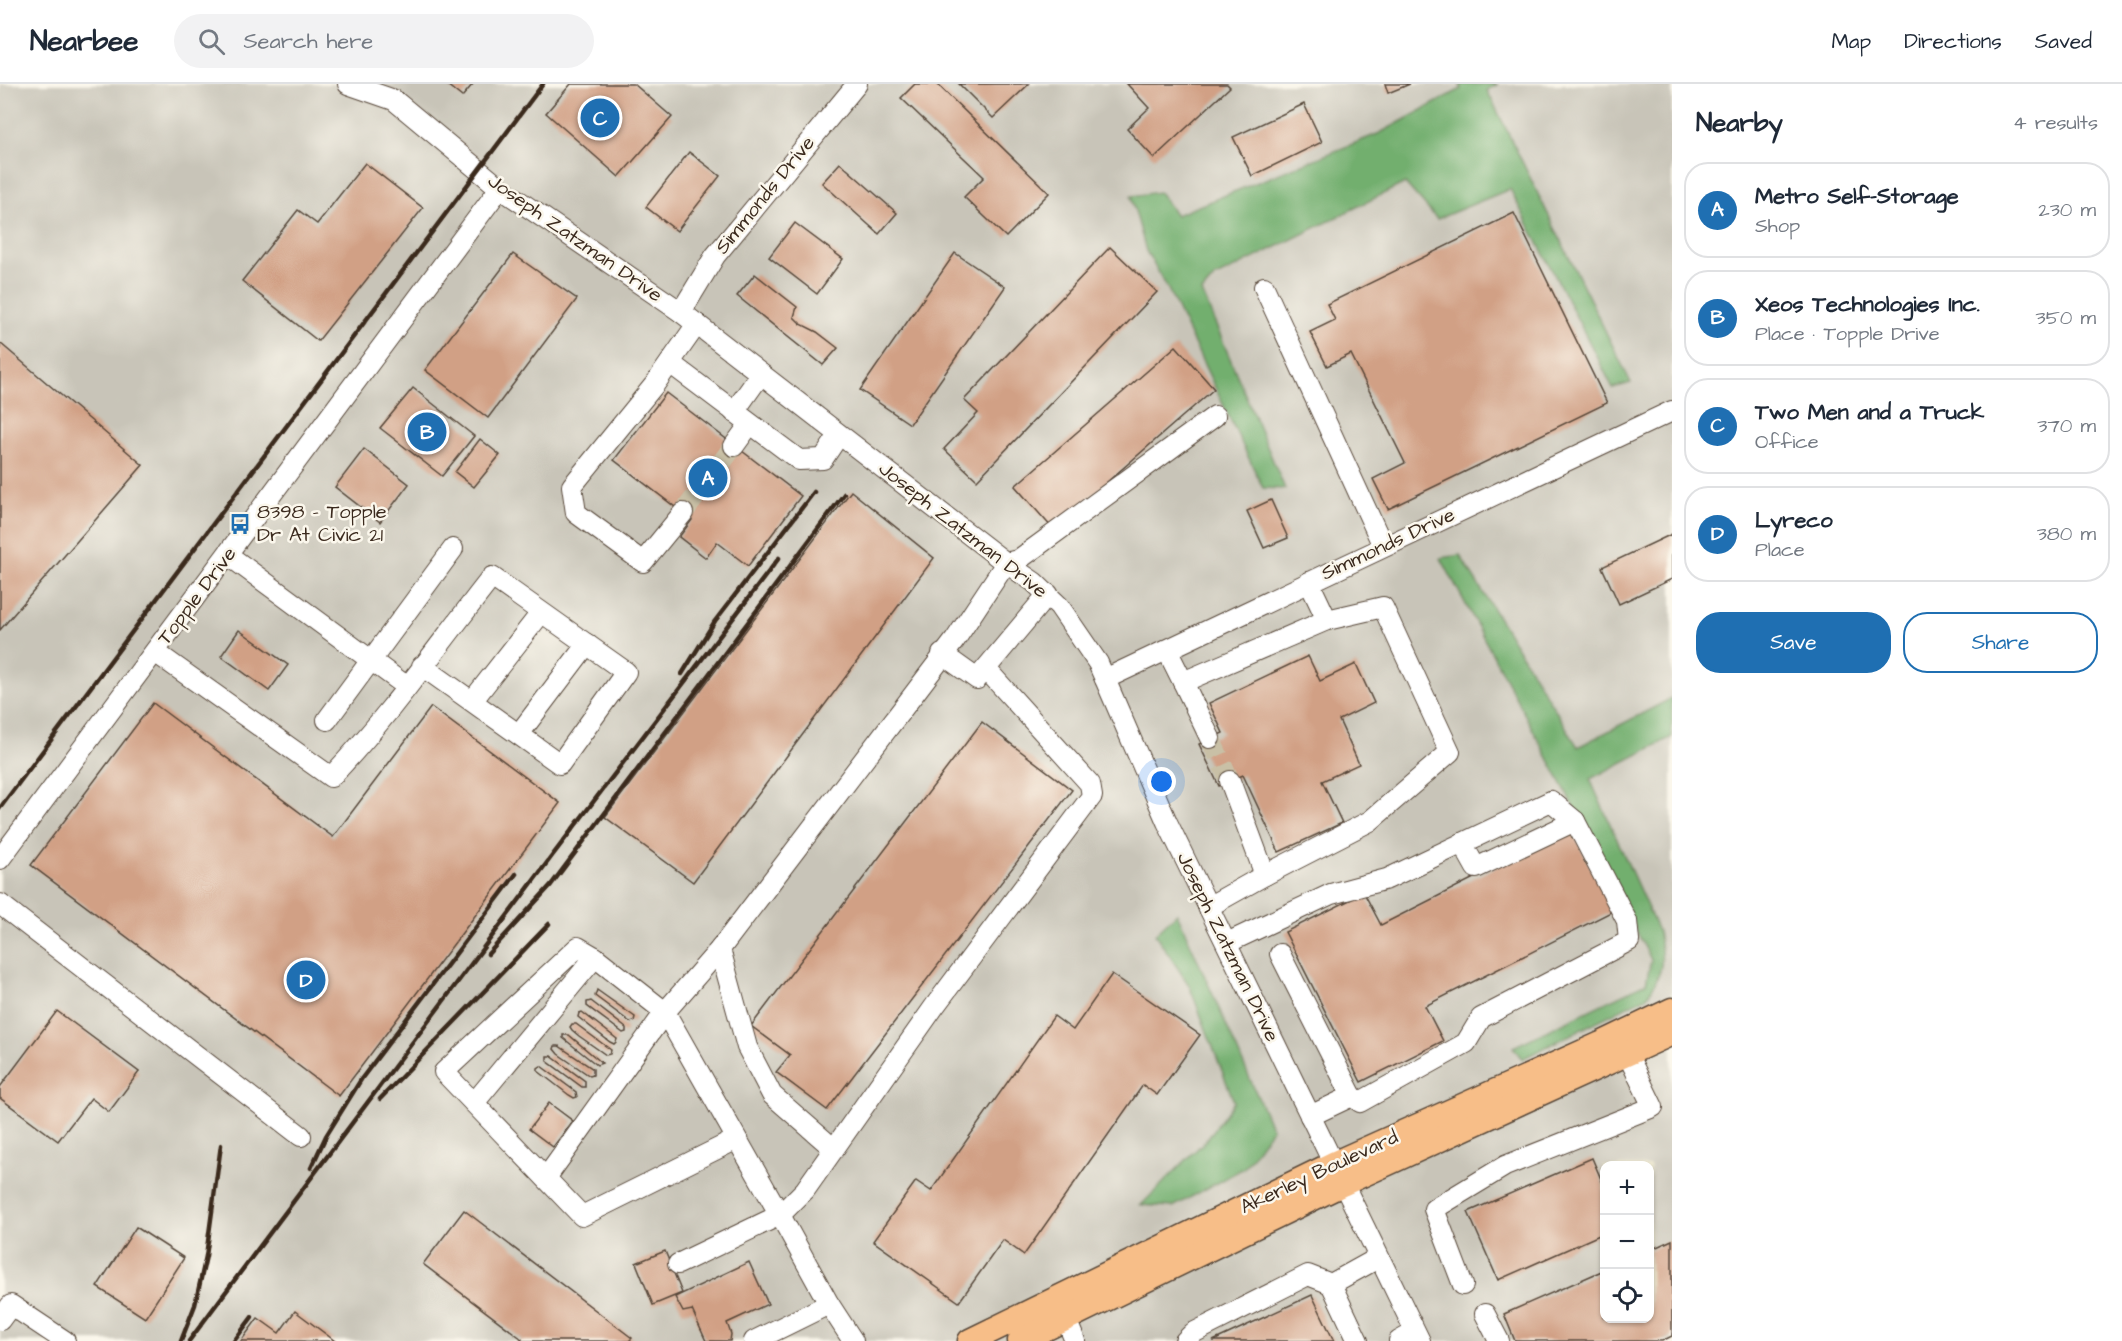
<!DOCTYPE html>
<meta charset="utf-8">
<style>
:root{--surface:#fff;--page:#f2f2f3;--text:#1f2937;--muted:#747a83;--line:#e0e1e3;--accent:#1f6fb2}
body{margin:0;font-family:"Architects Daughter",sans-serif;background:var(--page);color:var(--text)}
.controls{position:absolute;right:18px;bottom:18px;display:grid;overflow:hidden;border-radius:12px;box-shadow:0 2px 4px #0004}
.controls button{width:54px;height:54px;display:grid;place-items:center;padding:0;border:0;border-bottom:2px solid var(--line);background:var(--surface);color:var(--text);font:30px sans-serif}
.you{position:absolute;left:1162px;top:698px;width:21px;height:21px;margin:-15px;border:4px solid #fff;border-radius:50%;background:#1a73e8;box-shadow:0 0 0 9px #1a73e833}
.badge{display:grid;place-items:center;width:39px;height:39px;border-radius:50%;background:var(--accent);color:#fff;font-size:20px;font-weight:700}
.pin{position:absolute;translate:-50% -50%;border:3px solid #fff;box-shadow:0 2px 6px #0006}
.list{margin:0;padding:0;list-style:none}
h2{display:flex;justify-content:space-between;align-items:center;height:78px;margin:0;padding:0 24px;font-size:26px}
h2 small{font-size:20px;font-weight:400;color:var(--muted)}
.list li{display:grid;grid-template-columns:39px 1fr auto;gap:18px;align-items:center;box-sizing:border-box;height:96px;margin:0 12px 12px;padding:0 12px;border:2px solid var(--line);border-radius:24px}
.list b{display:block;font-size:22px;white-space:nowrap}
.list p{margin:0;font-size:20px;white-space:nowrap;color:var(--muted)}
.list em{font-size:20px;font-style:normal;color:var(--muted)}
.actions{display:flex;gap:12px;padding:18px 24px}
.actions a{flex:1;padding:14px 0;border:2px solid var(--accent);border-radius:24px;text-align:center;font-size:21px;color:var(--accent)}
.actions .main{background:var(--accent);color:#fff}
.icon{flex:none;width:33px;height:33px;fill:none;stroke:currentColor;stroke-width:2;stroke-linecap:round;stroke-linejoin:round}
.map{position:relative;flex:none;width:1672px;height:1257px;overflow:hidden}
header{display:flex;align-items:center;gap:36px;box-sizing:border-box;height:84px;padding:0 30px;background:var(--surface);border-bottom:2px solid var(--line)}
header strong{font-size:28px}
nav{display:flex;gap:33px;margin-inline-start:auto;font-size:21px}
.search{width:420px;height:54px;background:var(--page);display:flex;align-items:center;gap:15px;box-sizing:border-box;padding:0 21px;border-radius:33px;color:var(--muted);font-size:22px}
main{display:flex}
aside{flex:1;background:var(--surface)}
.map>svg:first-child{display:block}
.industrial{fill:#c8c4b8;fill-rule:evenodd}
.forest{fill:#72af6e;stroke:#566c46;stroke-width:1.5}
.building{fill:#d1a085}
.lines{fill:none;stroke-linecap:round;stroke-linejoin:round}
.minor-tunnel{stroke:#c9c0a6;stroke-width:20;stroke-dasharray:20 10;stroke-linecap:butt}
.minor-casing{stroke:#564638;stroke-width:22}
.major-casing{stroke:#564638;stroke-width:27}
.minor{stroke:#fff;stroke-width:20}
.major{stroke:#f7be88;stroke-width:24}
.rail{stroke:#3b2a1e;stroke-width:4.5}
.labels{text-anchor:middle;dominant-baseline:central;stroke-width:5;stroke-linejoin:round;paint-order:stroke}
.street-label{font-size:20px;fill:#3b2a1e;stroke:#fbf7ec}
.poi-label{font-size:20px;fill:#3b2a1e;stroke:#fbf7ec;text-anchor:start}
</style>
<header>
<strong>Nearbee</strong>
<div class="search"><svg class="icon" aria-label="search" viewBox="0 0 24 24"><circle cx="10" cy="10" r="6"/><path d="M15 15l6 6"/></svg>Search here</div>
<nav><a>Map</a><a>Directions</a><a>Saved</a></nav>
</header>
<main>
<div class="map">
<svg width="1672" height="1257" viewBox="0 0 1672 1257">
<rect width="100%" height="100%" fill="#fbf7ec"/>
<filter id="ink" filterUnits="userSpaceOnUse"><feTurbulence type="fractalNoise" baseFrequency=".0167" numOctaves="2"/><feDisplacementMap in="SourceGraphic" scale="12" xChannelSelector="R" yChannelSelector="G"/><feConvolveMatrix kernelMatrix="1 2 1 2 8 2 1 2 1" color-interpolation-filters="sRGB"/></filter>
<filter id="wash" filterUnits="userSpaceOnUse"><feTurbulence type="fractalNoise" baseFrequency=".008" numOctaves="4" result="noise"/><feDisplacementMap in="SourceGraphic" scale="24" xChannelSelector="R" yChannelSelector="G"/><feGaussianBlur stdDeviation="1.35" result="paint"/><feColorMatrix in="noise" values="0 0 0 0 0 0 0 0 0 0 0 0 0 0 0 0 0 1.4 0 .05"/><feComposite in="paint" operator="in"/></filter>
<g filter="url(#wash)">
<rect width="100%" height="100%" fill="#ece6c8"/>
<path class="industrial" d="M0 0H1460L1462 5 1380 49 1176 131 1146 167 1167 203 1263 403 1284 405 1201 208 1214 194 1405 99 1437 135 1510 105 1613 304 1631 299 1487 6 1498 0H1672V614L1578 663 1460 472 1441 474 1572 719 1651 876 1646 899 1513 963 1522 975 1648 912 1658 847 1589 695 1672 653V1257H0ZM1176 829 1272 1045 1243 1084 1173 1123 1141 1120 1208 1054 1234 1018 1189 901 1155 850ZM1604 1082H1650V1234H1604Z"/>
<g class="forest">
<polygon points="1460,0 1498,0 1487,6 1631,299 1613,304 1510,105 1437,135 1405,99 1214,194 1202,208 1285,405 1263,404 1167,203 1146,167 1131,112 1159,108 1176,131 1380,49 1461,5"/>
<path d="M1460 471 1578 663 1672 614V653L1590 695 1658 847C1664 876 1664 886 1648 912L1522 975 1513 963 1646 899 1651 876 1572 719 1441 474Z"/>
<polygon points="1177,829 1272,1045 1244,1084 1173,1123 1141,1121 1208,1054 1234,1018 1189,901 1155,850"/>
</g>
<g id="blocks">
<g class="building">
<polygon points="446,0 473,0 462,13"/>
<polygon points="571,0 634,0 672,33 619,93 546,29"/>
<polygon points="915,0 937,0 1049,109 1006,153 964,113 984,93 901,14"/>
<polygon points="959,0 1029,0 993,34"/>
<polygon points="1127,0 1227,0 1230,3 1154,74 1127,45 1149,24"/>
<polygon points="1385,0 1410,0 1388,9"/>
<polygon points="1304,20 1322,58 1252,92 1233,53"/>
<polygon points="689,68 720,92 677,147 646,123"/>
<polygon points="365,79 423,124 318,257 242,197 298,126 317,140"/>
<polygon points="840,79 897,129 879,150 822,99"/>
<polygon points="1514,129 1607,319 1388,425 1373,395 1405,379 1351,270 1327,282 1310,248 1335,236 1327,220"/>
<polygon points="795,139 843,175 817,210 769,173"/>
<polygon points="1110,163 1157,208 977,396 944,365 978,329 964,316"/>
<polygon points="955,169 1005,203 910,340 860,306"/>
<polygon points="513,170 577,215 488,334 425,286"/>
<polygon points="755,190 797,223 794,233 801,240 817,248 838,264 823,281 737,212"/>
<polygon points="0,259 143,381 0,546"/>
<polygon points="1176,262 1214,305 1053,445 1015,402"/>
<polygon points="413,304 474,352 442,392 380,344"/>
<polygon points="666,309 801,412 748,482 717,458 706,474 679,453 692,436 614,376"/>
<polygon points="480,355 500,371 474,403 455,388"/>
<polygon points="364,365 409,400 380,438 335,403"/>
<polygon points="851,407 934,474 693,798 605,733"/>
<polygon points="1271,416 1288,454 1264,464 1247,427"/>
<polygon points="1672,450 1672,495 1619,520 1602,483"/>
<polygon points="239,546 288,581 269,607 221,572"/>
<polygon points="1308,572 1320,597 1356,580 1374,619 1339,636 1359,680 1322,697 1342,739 1279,768 1243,691 1219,702 1199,660 1223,649 1209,619"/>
<polygon points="153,619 333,753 431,623 560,719 339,1012 31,781"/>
<polygon points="982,638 1072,706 827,1026 776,988 790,971 751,942"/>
<polygon points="1571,745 1613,827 1425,922 1443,957 1361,998 1285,848 1364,809 1381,841"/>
<polygon points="1112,890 1200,951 1157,1011 1143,1001 1024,1171 1003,1156 959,1218 873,1157 916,1097 931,1107 1054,932 1073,946"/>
<polygon points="597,906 635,933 634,937 630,938 595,912"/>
<polygon points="591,917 626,944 626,948 623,949 587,922 587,918"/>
<polygon points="57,927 139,988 109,1028 91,1014 58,1057 0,1014 0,1003"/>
<polygon points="582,928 617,955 616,958 614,960 610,958 578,933 579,929"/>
<polygon points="572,940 576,940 611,966 610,970 606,971 579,952 572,946 570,943"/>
<polygon points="563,951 569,951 602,979 597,981 563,954"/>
<polygon points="555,962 559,962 593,985 593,991 590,992 558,970 554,965"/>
<polygon points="547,972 551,972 585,997 585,1003 582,1003 547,977"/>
<polygon points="541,982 576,1008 577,1013 574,1014 569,1011 538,987 538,984"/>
<polygon points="549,1019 573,1037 553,1063 529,1045"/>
<polygon points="1592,1074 1604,1102 1604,1149 1498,1196 1468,1128"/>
<polygon points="464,1126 632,1254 629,1257 520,1257 522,1255 423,1180"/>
<polygon points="136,1143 184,1174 145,1234 97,1203"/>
<polygon points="1672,1156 1672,1252 1662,1257 1515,1257 1504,1230 1604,1186 1604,1234 1650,1234 1650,1166"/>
<polygon points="665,1167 682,1209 653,1221 636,1179"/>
<polygon points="749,1178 768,1220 727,1239 731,1250 730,1257 706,1257 692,1226 683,1228 675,1213"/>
<polygon points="1312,1211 1334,1257 1213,1257"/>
<polygon points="295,1227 335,1257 241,1257 258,1234 279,1249"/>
</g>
</g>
</g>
<g filter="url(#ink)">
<use href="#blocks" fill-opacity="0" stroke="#564638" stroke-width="1.5"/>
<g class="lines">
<g class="minor-tunnel">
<polyline points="683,429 734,362"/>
<polyline points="1210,654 1230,697"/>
</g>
<defs>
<g id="minor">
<polyline points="348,0 394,16 500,104 681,228 1006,479 1034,498 1059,522 1098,579 1167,738 1420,1257"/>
<polyline points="1264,203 1383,462"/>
<polyline points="681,228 715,172 857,0"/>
<polyline points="670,279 799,376 823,375 839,351"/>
<polyline points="734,328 761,290"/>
<polyline points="734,362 750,340"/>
<polyline points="683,429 643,478 576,429 572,402 655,300 697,240"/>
<polyline points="228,471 406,602"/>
<polyline points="1167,566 1183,598 1327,536"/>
<path d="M155 568 331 693C390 631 439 560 492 493L626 588 560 680 422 582"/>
<polyline points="942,570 977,595 1048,510"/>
<polyline points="1105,595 1672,327"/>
<polyline points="1183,598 1210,654"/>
<polyline points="473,616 541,529"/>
<polyline points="327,636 453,465"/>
<polyline points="519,650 587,560"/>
<polyline points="1462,759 1476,784 1575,737"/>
<polyline points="0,775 500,104"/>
<polyline points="1265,791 1370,737 1450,668 1383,523 1327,536 1309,498"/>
<polyline points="0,820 301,1052"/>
<polyline points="1208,823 1265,791 1230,697"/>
<polyline points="1227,859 1331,810 1387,795 1551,717 1575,737 1627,837 1629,857 1481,934 1466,959 1360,1018 1352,1012"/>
<polyline points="720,865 747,963 772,1011 834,1065"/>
<polyline points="1280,870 1352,1012 1310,1032"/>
<polyline points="474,1019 595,873"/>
<polyline points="737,1055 582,1132 444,988 578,863 595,873 665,928 780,1131 805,1106 934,923 1092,712 1090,700 987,586"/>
<polyline points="546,1094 665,928 720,865 955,556 1006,479 1018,476 1215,332"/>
<polyline points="678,1180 780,1131 829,1220"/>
<polyline points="1331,1200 1358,1257"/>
<polyline points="1463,1201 1434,1125 1505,1082 1653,1023 1621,957"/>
<polyline points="1485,1230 1499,1257"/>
<polyline points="1066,1235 1075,1257"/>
<polyline points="0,1236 11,1221 65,1257"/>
<polyline points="754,1257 829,1220 853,1257"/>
<polyline points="1185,1257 1193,1249 1308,1191 1331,1200 1378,1174"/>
<polyline points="1399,1257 1415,1248"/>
</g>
<g id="major">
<polyline points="970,1257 1333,1080 1601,960 1672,926"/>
<polyline points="1020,1257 1342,1100 1672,949"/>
</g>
</defs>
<use href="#minor" class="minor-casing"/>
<use href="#major" class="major-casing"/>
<use href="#minor" class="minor"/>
<use href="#major" class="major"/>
<g class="rail">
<polyline points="682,590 715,537 814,408"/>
<polyline points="0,724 543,0"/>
<polyline points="488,870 551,801 844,410"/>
<polyline points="380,1015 549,840"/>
<polyline points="311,1084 326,1052 362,994 516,790"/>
<polyline points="181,1257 195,1221 206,1172 221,1061"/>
<polyline points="189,1257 552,772 779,474"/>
<polyline points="234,1257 252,1233"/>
</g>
</g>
</g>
<defs>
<symbol id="bus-bare" viewBox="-9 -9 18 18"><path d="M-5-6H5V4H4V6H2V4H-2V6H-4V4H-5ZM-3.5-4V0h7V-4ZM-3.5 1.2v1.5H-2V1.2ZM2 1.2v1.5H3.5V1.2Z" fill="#1f6fb2" stroke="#fbf7ec" stroke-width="2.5" paint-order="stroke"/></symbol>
</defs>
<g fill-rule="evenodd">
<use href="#bus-bare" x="225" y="425" width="30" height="30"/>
</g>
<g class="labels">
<g class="street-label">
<text transform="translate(765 111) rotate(-51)">Simmonds Drive</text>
<text transform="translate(575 154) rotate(35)">Joseph Zatzman Drive</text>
<text transform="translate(963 446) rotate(38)">Joseph Zatzman Drive</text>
<text transform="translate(1388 460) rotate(-25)">Simmonds Drive</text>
<text transform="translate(197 512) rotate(-53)">Topple Drive</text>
<text transform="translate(1228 863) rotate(64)">Joseph Zatzman Drive</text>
<text transform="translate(1319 1088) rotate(-25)">Akerley Boulevard</text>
</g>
<g class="poi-label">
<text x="257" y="428">8398 - Topple<tspan x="257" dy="23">Dr At Civic 21</tspan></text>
</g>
</g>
</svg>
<div class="controls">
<button>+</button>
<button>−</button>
<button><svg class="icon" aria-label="locate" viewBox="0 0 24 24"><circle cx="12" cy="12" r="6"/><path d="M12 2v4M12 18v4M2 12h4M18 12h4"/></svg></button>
</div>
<div class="you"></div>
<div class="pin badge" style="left:708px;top:394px">A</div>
<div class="pin badge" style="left:427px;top:348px">B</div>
<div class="pin badge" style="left:600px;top:34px">C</div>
<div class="pin badge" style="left:306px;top:896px">D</div>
</div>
<aside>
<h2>Nearby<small>4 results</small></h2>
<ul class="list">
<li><span class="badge">A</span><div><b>Metro Self-Storage</b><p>Shop</p></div><em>230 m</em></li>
<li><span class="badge">B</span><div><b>Xeos Technologies Inc.</b><p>Place · Topple Drive</p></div><em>350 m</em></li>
<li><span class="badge">C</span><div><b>Two Men and a Truck</b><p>Office</p></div><em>370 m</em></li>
<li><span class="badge">D</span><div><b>Lyreco</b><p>Place</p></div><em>380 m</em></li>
</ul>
<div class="actions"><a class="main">Save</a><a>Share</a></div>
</aside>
</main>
